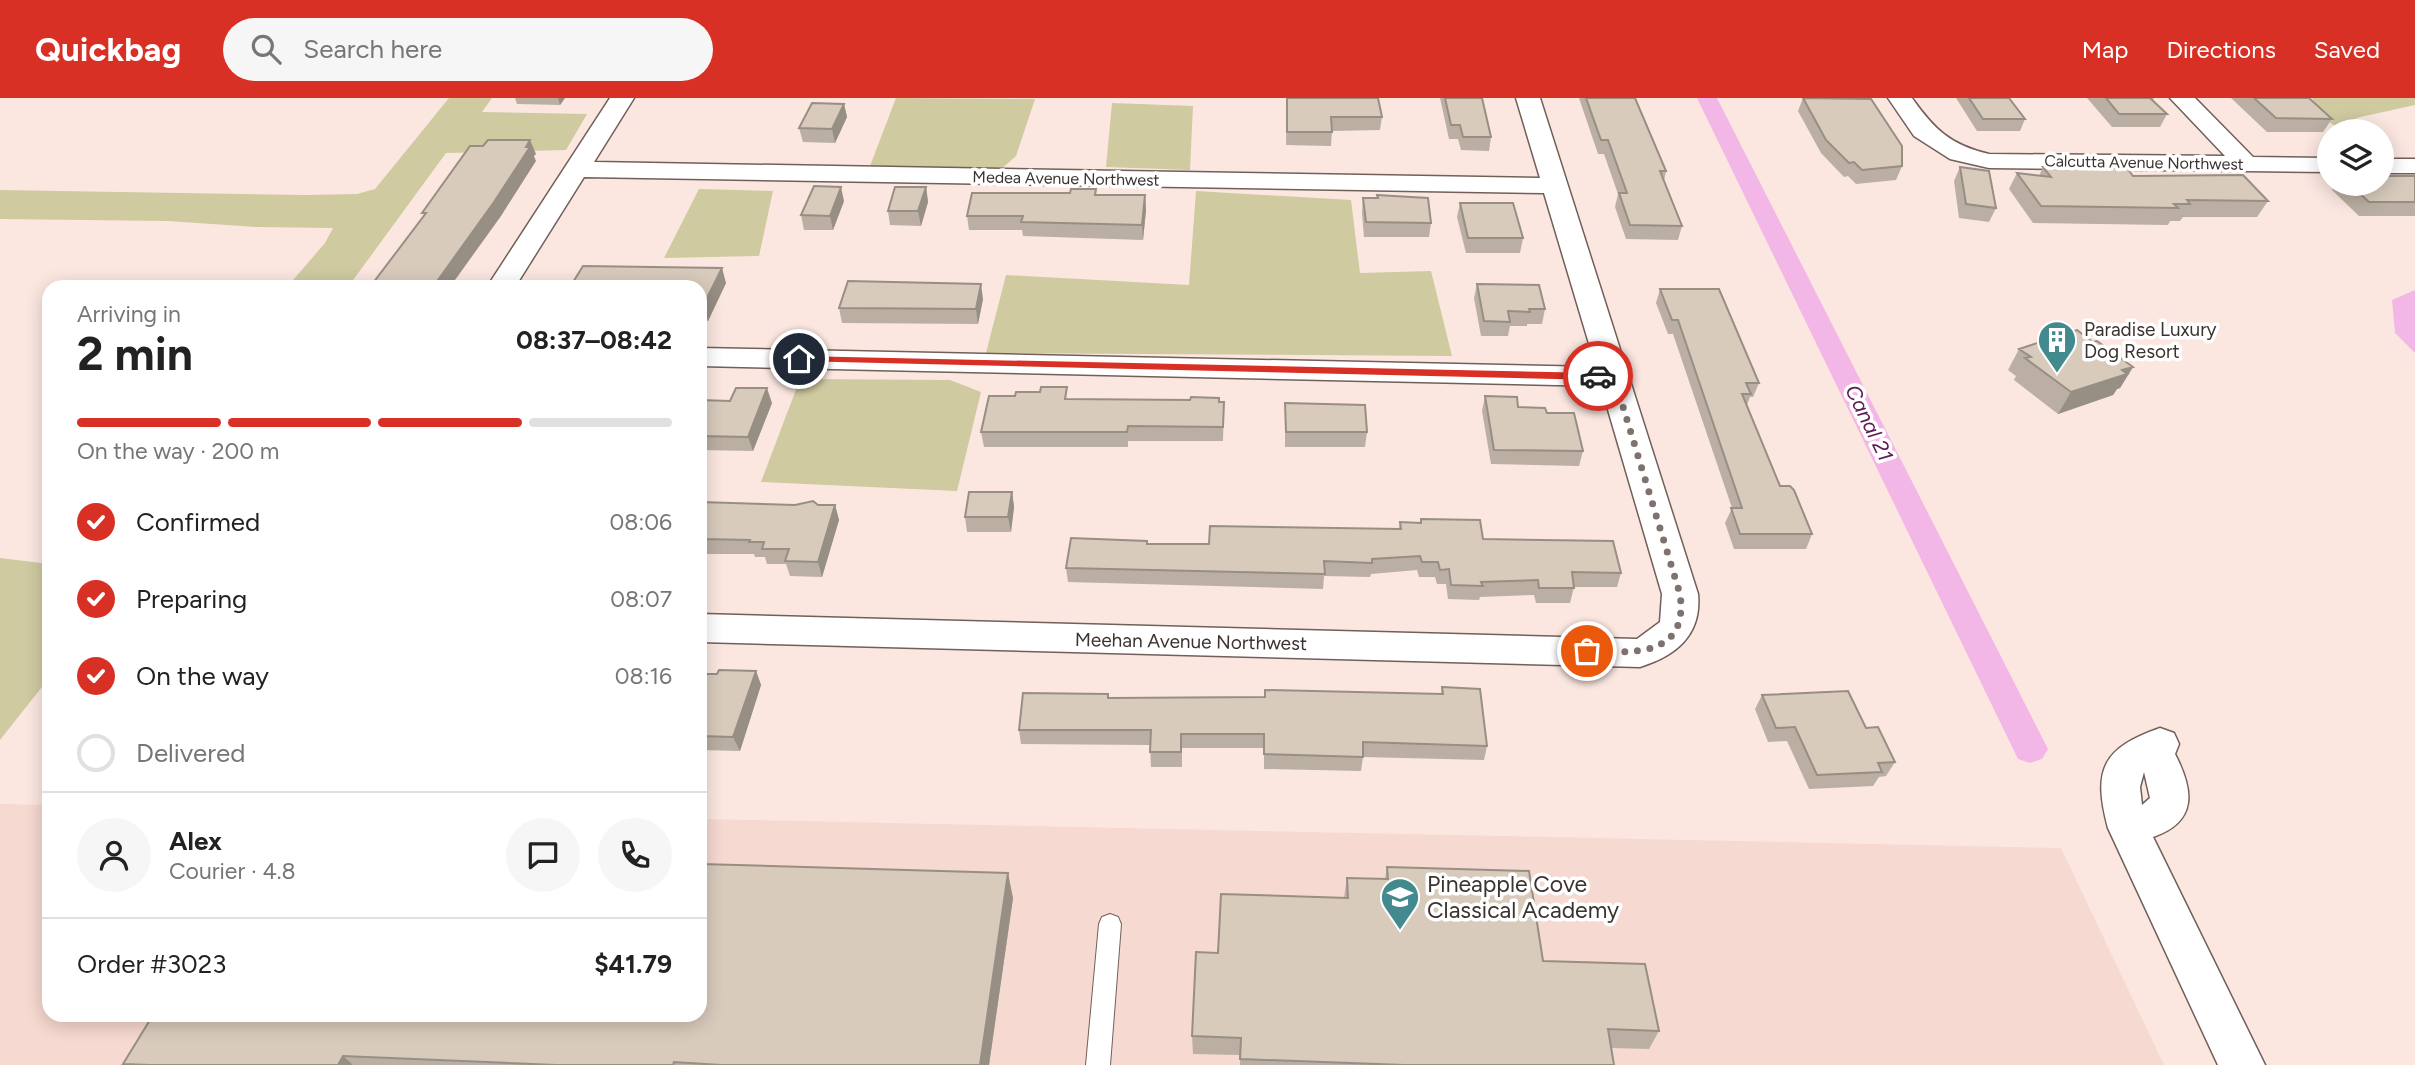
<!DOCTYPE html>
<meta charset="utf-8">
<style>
:root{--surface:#fff;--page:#f6f6f6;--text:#222;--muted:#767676;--line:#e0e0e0;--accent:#d93025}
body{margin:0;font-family:Figtree,sans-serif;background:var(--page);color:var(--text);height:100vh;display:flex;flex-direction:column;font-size:26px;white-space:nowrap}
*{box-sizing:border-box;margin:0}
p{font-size:23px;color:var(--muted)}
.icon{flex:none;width:38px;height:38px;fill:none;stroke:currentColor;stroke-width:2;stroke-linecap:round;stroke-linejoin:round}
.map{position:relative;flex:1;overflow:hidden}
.drawer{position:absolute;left:42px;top:182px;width:665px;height:742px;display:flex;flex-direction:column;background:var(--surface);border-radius:21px;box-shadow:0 4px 18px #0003}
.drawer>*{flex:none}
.controls{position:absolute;left:2317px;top:21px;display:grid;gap:14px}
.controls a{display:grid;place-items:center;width:77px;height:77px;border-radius:50%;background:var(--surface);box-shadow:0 4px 18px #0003;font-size:35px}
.pin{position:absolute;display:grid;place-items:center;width:60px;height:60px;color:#fff;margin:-30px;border:4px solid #fff;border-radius:50%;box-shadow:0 2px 7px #0007}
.courier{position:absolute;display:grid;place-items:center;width:70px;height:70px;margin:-35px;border:5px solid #d93025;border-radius:50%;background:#fff;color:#222;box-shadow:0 2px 9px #0007}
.headline em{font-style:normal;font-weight:700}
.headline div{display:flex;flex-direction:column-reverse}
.headline{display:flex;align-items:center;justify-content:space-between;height:119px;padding:0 35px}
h1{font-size:46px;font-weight:700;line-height:52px}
.bar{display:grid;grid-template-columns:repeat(4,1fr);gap:10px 7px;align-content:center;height:84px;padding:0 35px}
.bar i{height:9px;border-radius:5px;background:var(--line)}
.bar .on{background:var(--accent)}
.bar p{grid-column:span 4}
.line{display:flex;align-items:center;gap:18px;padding:0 35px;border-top:2px solid var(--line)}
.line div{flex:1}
.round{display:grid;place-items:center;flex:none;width:74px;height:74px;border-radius:37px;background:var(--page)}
ol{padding:0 35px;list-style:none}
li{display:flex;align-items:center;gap:21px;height:77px}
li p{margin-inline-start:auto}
li .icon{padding:7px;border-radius:50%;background:var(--accent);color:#fff;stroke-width:4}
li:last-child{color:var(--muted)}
li i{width:38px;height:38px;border:4px solid var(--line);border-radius:50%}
header{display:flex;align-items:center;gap:42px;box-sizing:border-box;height:98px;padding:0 35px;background:var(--accent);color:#fff}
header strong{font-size:33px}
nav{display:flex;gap:38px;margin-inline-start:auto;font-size:24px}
.search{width:490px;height:63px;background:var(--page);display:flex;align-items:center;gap:18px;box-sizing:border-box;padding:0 24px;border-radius:38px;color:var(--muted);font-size:26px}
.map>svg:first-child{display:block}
.built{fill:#f6d9d0}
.green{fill:#cfcaa0}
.water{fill:#f2b7e6}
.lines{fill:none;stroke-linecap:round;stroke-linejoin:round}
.canal{fill:#f2b7e6;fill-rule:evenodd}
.lane-casing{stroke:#715f5a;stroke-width:2}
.street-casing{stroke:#715f5a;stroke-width:3}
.lane{fill:#fff;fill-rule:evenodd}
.street{fill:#fff;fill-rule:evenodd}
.wall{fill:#baafa2}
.shaded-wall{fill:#978e84}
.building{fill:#d8cbbc;stroke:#978e84;stroke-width:2}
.route{fill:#d93025}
.done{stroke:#7e726e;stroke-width:7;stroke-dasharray:0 12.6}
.labels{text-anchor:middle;stroke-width:7;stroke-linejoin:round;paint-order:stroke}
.far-street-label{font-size:16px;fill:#3b3330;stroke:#fff}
.poi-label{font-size:19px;fill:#3b3330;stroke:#fff;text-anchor:start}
.street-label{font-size:19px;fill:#3b3330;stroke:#fff}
.water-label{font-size:21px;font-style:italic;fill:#5d1b55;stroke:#fff}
.near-poi-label{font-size:23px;fill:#3b3330;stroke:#fff;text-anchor:start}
</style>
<header>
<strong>Quickbag</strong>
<div class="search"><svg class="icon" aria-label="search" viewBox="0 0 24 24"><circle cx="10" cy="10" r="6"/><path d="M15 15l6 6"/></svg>Search here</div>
<nav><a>Map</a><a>Directions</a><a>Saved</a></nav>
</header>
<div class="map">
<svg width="2415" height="967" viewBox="0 0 2415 967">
<rect width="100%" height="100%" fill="#fbe7e0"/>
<path class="built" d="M0 706 49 707V917H700V721L2061 750 2164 967H0Z"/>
<path class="green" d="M449 0H492L482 14 587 16 566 52 446 55 348 189H287L325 145 333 130 256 129 168 123 0 121V92L306 97 357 96 375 91Z
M896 0 1035 1 1016 58 999 73 870 68Z
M2312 0H2415V7L2356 20 2368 33C2334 33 2330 29 2312 0Z
M1112 5 1193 8 1190 72 1106 69Z
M699 91 773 93 759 158 664 160Z
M1196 93 1351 102 1360 175 1431 173 1452 258 986 255 1006 177 1189 187Z
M800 281 950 282 981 294 957 393 761 384Z
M0 460 49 466V580L0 642Z"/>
<path class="water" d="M2415 192V255L2395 235 2392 202Z"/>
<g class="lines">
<path class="canal" d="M1697 0H1717L2048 651 2042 661 2030 665 2018 661Z"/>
<g class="lane-casing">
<path id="lane" d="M1110 816 1118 819 1121 826 1110 967H1086L1099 826 1102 819Z"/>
</g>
<g class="street-casing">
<path id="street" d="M610 0H634L594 64 1540 80 1516 0H1540L1698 496C1702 537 1676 558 1640 569L700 544V516L1637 541 1660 524 1662 496 1601 288 700 268V250L1596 269 1544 95 584 79 515 189H487Z
M1888 0H1912C1934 31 1950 47 1989 56L2225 58 2170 0H2195L2253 59 2329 60V74L1989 70 1950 61 1914 38Z
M2382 61H2415V75H2382Z
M2160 630 2174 635 2179 646 2175 656C2193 691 2199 723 2153 739L2265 967H2218L2108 730C2092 671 2103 650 2160 630ZM2144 674 2150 700 2142 707 2140 689Z"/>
</g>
<use href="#lane" class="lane"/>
<use href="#street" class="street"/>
</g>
<path class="wall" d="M515 0H565L560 7 517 6Z
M1287 0 1382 19 1380 32 1332 33 1331 48 1286 47Z
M1440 0H1482L1491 39 1489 53 1461 52 1458 41H1449Z
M1579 0H1635L1666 73 1664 83 1682 128 1678 142 1626 141 1615 109 1618 96 1604 56H1598Z
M1803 0 1902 68 1896 82 1856 86 1848 78 1844 79 1821 55 1798 13Z
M1956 0H2009L2025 21 2020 33H1977Z
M2087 0H2154L2153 2 2167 16 2160 29H2112Z
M2231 0H2309L2332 21 2323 34H2267Z
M844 6 847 19 835 45 803 44 799 30Z
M1960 69 1996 110 1989 124 1959 120 1954 83Z
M2043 69 2133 78 2268 103 2257 119H2183L2180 123H2170L2168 127 2033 125 2009 91 2017 75 2039 78Z
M2415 78V118H2359L2332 92 2336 86H2382Z
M926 89 928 104 921 128 890 127 888 113Z
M1096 91V97H1145L1146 112 1143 142 1023 138 1022 132H969L967 118 1070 95Z
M1377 97 1431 125 1429 139H1364L1362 115 1363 100H1377Z
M844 103 833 132H804L801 117Z
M1460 105 1523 140 1520 155H1466L1457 119Z
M726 185 708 223H700V189Z
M1477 186 1545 211 1542 226H1527V228H1510L1508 238H1481L1474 200Z
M1660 191 1759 285 1753 299H1750L1747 307 1780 388 1812 436 1806 451H1734L1725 425 1732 410 1673 236H1668L1656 205Z
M983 201 978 226 842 225 839 210Z
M2093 244 2133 269 2120 290 2117 291 2113 297 2058 316 2014 282 2016 278 2008 272 2019 251Z
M1485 298 1518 309 1547 315 1583 353 1579 368 1491 366 1482 313Z
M1068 301 1224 304 1223 343H1128V349H984L981 334Z
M700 302 772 305 753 353 700 352Z
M1285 305 1367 334 1365 349H1285Z
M1012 394 1014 409 1011 434H967L965 419Z
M700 404 795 407H835L839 422 822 479 790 478 786 466H767L765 459H755L754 456H700Z
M1421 421 1483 441 1621 475 1617 489H1574L1570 505H1536L1534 497 1480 499 1479 502 1448 501 1446 486H1437L1435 479H1419L1417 472 1371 476 1370 479 1324 478 1323 491 1068 484 1066 470 1147 446H1209L1399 431 1400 424 1420 425Z
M756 573 761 587 740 653 700 652V576H717Z
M1442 589 1487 648 1484 662 1363 659 1361 673 1264 671V650H1182V669H1151L1150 647 1021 646 1019 632 1108 596V600L1264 599 1441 596Z
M1762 597 1866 630 1895 664 1886 678 1879 679 1873 688 1809 691 1787 643 1768 644 1755 611Z
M1387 769 1659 933 1649 951 1611 950 1614 967H1240V957L1193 956 1192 938 1218 855 1344 800 1347 780 1385 781Z
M1013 800 989 967H125L123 966Z"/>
<path class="shaded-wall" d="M558 0H565L560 7Z
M844 6 847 19 835 45 832 31Z
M530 42 536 56 534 58 536 63 501 118 450 189H433Z
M841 89 844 103 833 132 830 118Z
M926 89 928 104 921 128 918 113Z
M1145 97 1146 112 1143 142 1142 127Z
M722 170 726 185 708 223 703 208Z
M981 186 983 201 978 226 976 211Z
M2133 269 2120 290 2117 291 2113 297 2058 316 2071 294 2122 272Z
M767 290 772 305 753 353 748 339Z
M1012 394 1014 409 1011 434 1008 419Z
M835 407 839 422 822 479 818 464Z
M756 573 761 587 740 653 733 639Z
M1008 775 1013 800 989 967H980Z
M343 958 353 967H338Z"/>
<path class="building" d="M1287 0H1378L1382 19H1331L1332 34H1287Z
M1445 0H1482L1491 39H1463L1460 27H1451Z
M1586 0H1635L1666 73H1660L1682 128 1630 127 1619 95H1627L1608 42H1601Z
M1803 0 1871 1 1902 48V68L1862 72 1854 64 1849 65 1826 42Z
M1969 0H2009L2025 21H1983Z
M2106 0H2150L2167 16H2119Z
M2254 0H2309L2332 21 2276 20Z
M812 5 844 6 832 31 799 30Z
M488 42H530L526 49H530L494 104 433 189H370L426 115H422L470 48H483Z
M1960 69 1989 73 1996 110 1966 106Z
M2043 69 2127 70 2133 78 2243 77 2268 103 2187 102 2190 106H2174L2178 110 2041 108 2017 75 2051 79Z
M2382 78H2415V104H2369L2349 86H2382Z
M814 88 841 89 830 118 801 117Z
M895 89H926L918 113H888Z
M1071 91H1096L1095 97H1145L1142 127 1021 124 1023 118H967L972 95H1070Z
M1377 97 1428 100 1431 125 1366 124 1363 100H1378Z
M1460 105H1513L1523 140H1468Z
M583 168 722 170 703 208H700V189H570Z
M848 183 981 186 976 211 839 210Z
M1477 186 1539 187 1545 211H1529L1530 214 1508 213 1510 224 1484 223Z
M1660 191H1719L1759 285H1746L1751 296H1742L1780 388H1790L1794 392 1812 436H1740L1731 410H1742L1678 222H1672Z
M2077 232 2093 244 2097 243 2133 269 2122 272 2127 276 2071 294 2025 260 2031 259 2019 251Z
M1041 289H1067L1065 301 1190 302 1191 299 1219 300V304H1224L1223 329 1128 328 1127 334H981L989 298H1015L1016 294H1040Z
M736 290H767L748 339 700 338V302L730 303Z
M1485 298 1517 299 1518 309 1545 310 1547 315H1574L1583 353 1494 352Z
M1285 305 1365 307 1367 334H1286Z
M969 394H1012L1008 419H965Z
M813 403 818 407H835L818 464 785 463 789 451H762L764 444H749L750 442 700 441V404L795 407Z
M1421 421 1480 422 1483 441 1613 443 1621 475 1572 474 1574 490H1539L1538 482 1481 484 1483 488 1451 487 1449 471 1440 472 1438 464H1422L1420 458 1372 461V465L1324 463 1325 476 1066 470 1071 440 1147 443V446H1209L1210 428 1401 431 1400 424 1421 425Z
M719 572 756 573 733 639 700 638V576H717Z
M1442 589 1480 591 1487 648 1363 644V659L1264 656V636H1181V654H1150L1151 632H1019L1023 595 1108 596V600L1265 599V592L1443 596Z
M1848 593 1866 630 1878 629 1895 664 1878 665 1882 674 1817 677 1795 629 1776 630 1762 597Z
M700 766 1008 775 980 967H721L674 964 673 967H556L343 958 338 967H150L123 966 153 917H700Z
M1387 769 1529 773 1543 863 1645 866 1659 933 1608 931 1614 967H1404L1240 961 1241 940 1192 938 1196 854 1218 855 1221 796 1348 800 1347 780 1388 781Z"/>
<path class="route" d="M799 258 1598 275 1603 278 1598 282 795 263 794 261Z"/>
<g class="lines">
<path class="done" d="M1587 553C1632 555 1689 560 1680 496L1614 279 1598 278"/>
</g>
<defs>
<g id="building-pin" transform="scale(2.0125)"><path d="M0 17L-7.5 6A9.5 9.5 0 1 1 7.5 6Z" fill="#428a8d" stroke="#fff"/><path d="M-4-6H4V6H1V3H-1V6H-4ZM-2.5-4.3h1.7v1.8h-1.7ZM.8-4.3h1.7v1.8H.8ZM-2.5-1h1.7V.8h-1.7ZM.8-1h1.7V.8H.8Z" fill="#fff"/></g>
<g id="school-pin" transform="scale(2.0125)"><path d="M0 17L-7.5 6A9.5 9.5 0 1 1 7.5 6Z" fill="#428a8d" stroke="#fff"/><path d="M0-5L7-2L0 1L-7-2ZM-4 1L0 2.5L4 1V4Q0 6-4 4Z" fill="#fff"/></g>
</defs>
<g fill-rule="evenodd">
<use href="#building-pin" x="2057" y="242"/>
<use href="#school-pin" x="1400" y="799"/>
</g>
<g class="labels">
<g class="far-street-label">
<text transform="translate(2144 64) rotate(1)" y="6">Calcutta Avenue Northwest</text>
<text transform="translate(1066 80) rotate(1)" y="6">Medea Avenue Northwest</text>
</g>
<g class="poi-label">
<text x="2084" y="238">Paradise Luxury<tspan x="2084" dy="22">Dog Resort</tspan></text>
</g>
<g class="street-label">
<text transform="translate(1191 543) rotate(1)" y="7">Meehan Avenue Northwest</text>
</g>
<g class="water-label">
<text transform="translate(1869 325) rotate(64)" y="7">Canal 21</text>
</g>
<g class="near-poi-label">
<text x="1427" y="794">Pineapple Cove<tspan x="1427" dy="26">Classical Academy</tspan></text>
</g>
</g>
</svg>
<div class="controls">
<a><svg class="icon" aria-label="layers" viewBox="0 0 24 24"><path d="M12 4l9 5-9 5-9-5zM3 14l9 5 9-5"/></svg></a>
</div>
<div class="pin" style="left:1587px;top:553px;background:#ea580c"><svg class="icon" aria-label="bag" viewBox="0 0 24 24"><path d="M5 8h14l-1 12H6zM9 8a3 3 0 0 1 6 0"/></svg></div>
<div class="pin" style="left:799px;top:261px;background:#1f2937"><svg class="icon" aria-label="home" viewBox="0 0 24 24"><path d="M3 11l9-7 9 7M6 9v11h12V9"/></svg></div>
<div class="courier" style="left:1598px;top:278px"><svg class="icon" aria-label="car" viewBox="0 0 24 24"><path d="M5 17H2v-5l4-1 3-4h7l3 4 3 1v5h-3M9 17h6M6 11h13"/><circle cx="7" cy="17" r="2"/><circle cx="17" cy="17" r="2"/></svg></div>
<section class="drawer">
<div class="headline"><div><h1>2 min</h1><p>Arriving in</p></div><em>08:37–08:42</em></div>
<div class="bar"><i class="on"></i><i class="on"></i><i class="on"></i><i></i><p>On the way · 200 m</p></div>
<ol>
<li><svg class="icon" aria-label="check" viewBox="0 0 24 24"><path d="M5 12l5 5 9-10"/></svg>Confirmed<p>08:06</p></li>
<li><svg class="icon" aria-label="check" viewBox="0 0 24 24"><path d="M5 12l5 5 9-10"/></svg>Preparing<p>08:07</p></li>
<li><svg class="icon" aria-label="check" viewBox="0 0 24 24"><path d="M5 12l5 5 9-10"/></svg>On the way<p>08:16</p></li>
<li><i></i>Delivered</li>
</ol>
<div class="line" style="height:126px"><a class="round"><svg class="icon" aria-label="person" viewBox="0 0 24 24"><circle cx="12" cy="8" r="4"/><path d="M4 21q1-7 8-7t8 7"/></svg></a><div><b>Alex</b><p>Courier · 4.8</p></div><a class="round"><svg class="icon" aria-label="chat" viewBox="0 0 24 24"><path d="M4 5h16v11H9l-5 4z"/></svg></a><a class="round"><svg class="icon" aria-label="phone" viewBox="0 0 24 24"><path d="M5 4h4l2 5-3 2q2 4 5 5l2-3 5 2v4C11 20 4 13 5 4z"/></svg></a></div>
<div class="line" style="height:91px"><div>Order #3023</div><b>$41.79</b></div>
</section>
</div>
